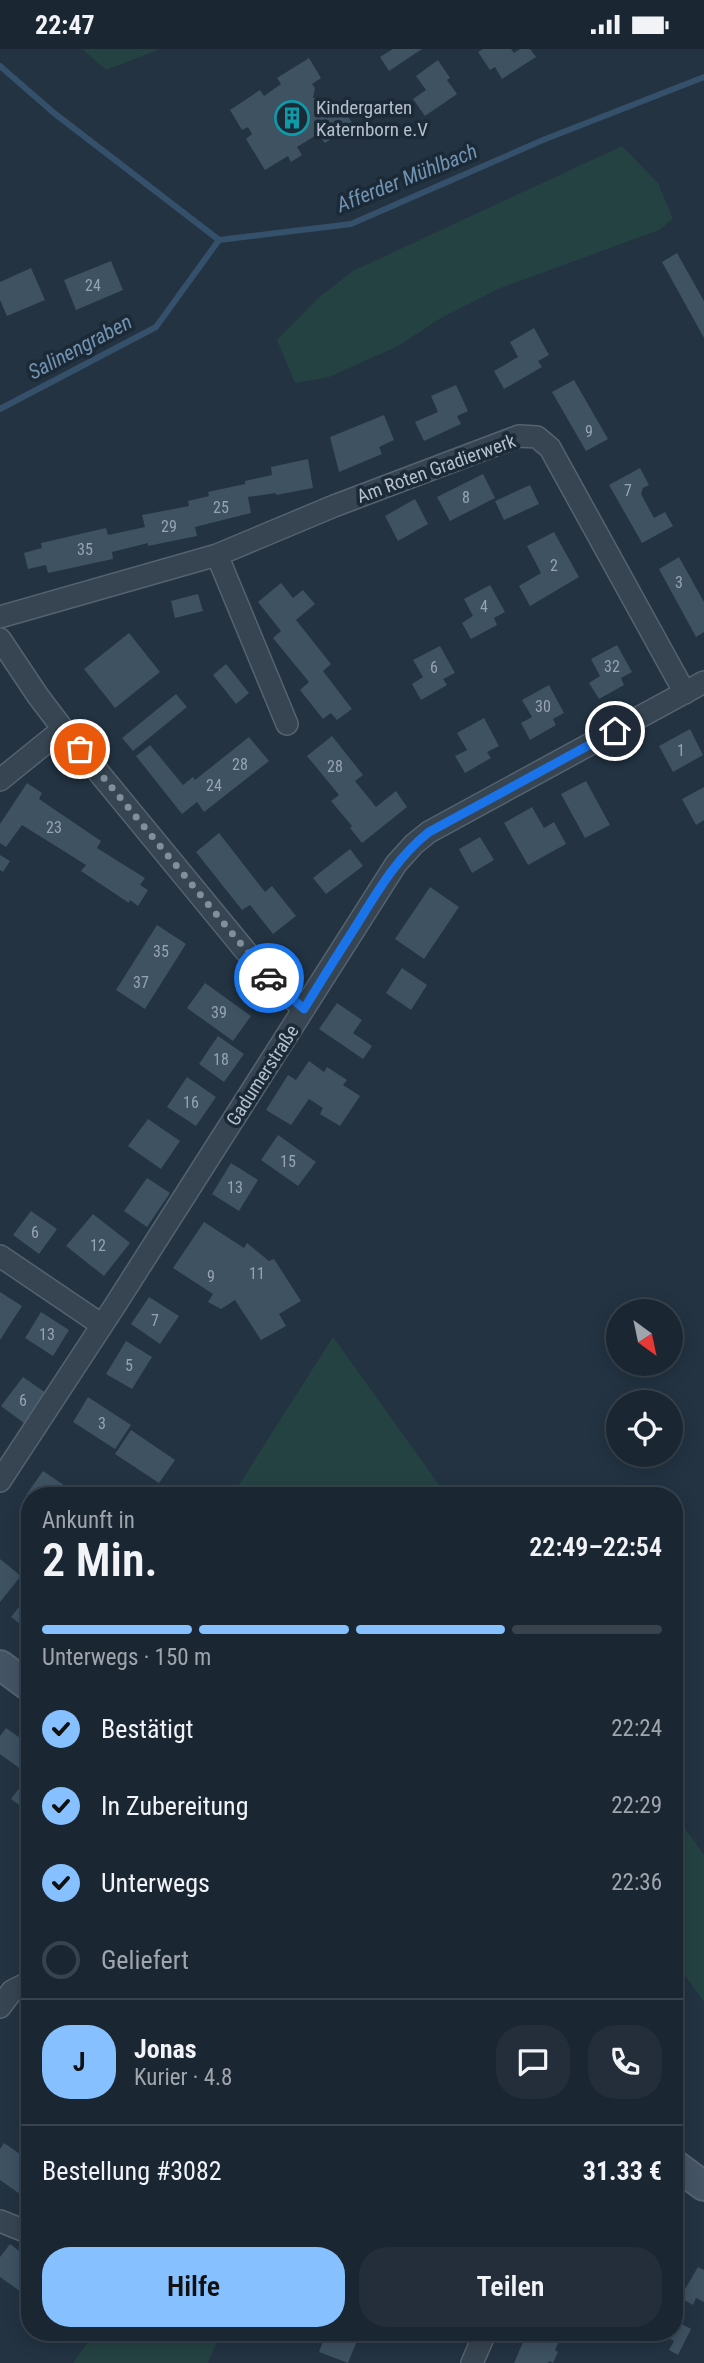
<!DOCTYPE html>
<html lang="de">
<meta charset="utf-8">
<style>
:root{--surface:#1a2632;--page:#232e3a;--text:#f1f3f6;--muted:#9fa5ac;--line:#38434d;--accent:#86c0ff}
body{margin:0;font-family:"Roboto Condensed",sans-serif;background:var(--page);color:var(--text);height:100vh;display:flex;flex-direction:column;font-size:26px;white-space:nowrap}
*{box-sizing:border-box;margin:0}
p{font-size:23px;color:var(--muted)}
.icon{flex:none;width:38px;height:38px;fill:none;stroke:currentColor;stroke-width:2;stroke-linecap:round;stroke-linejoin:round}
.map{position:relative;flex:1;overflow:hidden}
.side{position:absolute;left:21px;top:1438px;width:662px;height:854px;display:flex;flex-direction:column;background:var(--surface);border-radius:28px;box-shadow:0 4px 18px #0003,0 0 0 2px var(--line)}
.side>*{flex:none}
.needle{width:46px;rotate:147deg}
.buttons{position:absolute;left:606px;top:1250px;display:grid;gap:14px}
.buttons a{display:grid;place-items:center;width:77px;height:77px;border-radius:50%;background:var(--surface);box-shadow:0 4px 18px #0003,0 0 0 2px var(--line);font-size:35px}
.pin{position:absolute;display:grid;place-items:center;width:60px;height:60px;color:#fff;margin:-30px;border:4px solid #fff;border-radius:50%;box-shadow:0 2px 7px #0007}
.courier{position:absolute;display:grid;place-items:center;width:70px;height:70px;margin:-35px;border:5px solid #1a73e8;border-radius:50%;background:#fff;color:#222;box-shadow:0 2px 9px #0007}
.head em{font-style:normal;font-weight:600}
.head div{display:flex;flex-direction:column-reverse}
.head{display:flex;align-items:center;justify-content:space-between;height:119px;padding:0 21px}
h1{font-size:46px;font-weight:600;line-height:52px}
.bar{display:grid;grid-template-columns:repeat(4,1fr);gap:10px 7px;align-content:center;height:84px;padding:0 21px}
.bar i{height:9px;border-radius:5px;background:var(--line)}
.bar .on{background:var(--accent)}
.bar p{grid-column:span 4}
.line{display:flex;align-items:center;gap:18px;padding:0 21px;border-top:2px solid var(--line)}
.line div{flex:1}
.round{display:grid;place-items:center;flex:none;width:74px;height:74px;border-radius:28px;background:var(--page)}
ol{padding:0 21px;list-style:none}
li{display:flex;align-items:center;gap:21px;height:77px}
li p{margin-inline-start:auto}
li .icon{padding:7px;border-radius:50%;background:var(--accent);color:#111;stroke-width:4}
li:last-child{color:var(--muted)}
li i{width:38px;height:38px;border:4px solid var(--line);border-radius:50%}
.cta{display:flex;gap:14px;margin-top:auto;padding:14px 21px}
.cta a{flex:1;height:80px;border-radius:28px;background:var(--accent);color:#111;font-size:28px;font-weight:600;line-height:80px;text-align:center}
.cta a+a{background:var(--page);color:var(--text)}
.status{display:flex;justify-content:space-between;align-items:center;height:49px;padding:0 35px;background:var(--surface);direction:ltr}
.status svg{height:19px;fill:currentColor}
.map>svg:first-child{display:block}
.green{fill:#254243}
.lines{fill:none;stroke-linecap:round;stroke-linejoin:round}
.stream{stroke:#35506b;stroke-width:6}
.building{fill:#3e5262}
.street-casing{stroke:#55626f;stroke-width:24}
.secondary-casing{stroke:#55626f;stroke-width:32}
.street{stroke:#374552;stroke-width:21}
.secondary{stroke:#455465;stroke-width:28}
.done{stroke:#818e9c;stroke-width:7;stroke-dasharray:0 12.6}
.route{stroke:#1a73e8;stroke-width:9}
.labels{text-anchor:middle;stroke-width:7;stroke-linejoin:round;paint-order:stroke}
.number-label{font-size:16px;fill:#96a4b2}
.poi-label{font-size:19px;fill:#b4bfcc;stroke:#1c2a37;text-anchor:start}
.street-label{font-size:19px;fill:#b4bfcc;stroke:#1c2a37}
.water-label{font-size:21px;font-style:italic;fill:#7193b2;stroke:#1c2a37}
</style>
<div class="status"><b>22:47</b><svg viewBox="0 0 49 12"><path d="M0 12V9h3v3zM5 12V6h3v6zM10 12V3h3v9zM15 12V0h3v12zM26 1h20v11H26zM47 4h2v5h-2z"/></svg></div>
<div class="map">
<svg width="704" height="2314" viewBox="0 0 704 2314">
<rect width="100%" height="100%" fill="#233342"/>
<path class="green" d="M82 0H160L106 21Z
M622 97 658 134 673 170 659 181 498 240 441 269 398 297 329 328 295 334 277 291 318 249 353 222Z
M333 1288 447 1447H232Z
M674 1764 704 1806V1953L674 1911Z
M94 2284H221L208 2314H73Z"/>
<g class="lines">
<path class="stream" d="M0 17 54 64 219 191 351 175 543 91 704 28
M0 360 156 278 219 191"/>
</g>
<path class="building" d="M393 0H422L389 22 380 8Z
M483 0H511L514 4 520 0H530L536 8 502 30 495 18 490 21 478 3Z
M309 9 321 29 312 35 315 39 313 49H320L318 57 345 63 353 75 325 94 318 85 297 98 302 106 291 113 288 107 265 121 246 90 252 85 248 78 242 81 230 61 260 41 264 47 281 35 277 29Z
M438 11 450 29 447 31 457 45 425 67 413 50 426 41 416 27Z
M677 204 704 252V289L662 213Z
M111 212 123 241 76 261 64 231Z
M31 219 45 251 7 267 0 251V233Z
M534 279 549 306 538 312 542 318 504 340 494 322 518 308 510 293Z
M574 331 608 390 586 402 552 343Z
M456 336 468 362 457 367 461 375 424 392 415 373 438 363 431 347Z
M384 366 394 391 379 398 382 405 339 423 330 388Z
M308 410 313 439 276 446V444L248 448 251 464 195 478 197 487 148 497V494L112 503 113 510 48 524 46 516 28 520 24 504 42 499 41 494 106 479 108 486 145 478 142 466 189 457 188 452 209 447 208 443 245 435V432L272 426 271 418Z
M640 419 649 436 643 439 641 445 654 469 665 463 673 477 642 494 609 436Z
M483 425 495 449 450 472 437 448Z
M530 436 539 455 504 471 495 452Z
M415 450 428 475 398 492 385 467Z
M554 483 579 528 530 557 519 537 541 524 527 497Z
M679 508 704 553V583L696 588 659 520Z
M281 534 293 549 303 541 315 555 296 571 331 615 323 622 352 660 337 671 331 664 323 670 300 641 309 633 273 589 281 582 258 553Z
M490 536 505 563 494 569 497 576 471 590 462 574 473 567 464 550Z
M198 545 203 562 175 569 171 552Z
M129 584 160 623 115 659 84 620Z
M617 596 632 623 621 629 624 636 599 650 589 634 600 627 591 610Z
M440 597 455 624 443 630 447 636 421 651 412 635 423 628 413 611Z
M226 615 249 644 236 655 213 626Z
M549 636 564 664 553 670 556 676 530 691 521 674 532 668 522 651Z
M176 645 187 658 133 702 122 689Z
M484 669 499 697 487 703 491 709 465 724 455 707 467 701 457 684Z
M690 680 703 706 673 723 659 697Z
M332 687 363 726 355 732 376 758 396 742 407 758 362 794 350 779 352 777 331 752 339 746 307 707Z
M249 688 269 712 204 763 197 753 182 765 136 707 150 696 183 736 193 728 195 731Z
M586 732 610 776 585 789 561 745Z
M27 734 42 744 39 750 101 792 97 799 145 829 140 836 148 841 138 857 130 851 129 854 81 822 86 816 22 776 6 798 0 794V775Z
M704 738V771L696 776 682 750Z
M532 758 544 779 554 773 566 795 528 816 504 774Z
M219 784 265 843 272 837 296 867 273 885 250 856 242 861 196 803Z
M480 788 494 811 472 824 459 800Z
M350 800 363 817 326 845 313 829Z
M0 806 10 812 3 823 0 821Z
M430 838 459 858 424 910 395 890Z
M157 876 186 895 145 960 116 941Z
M402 919 427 936 411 961 386 944Z
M205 934 251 967 233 992 187 959Z
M337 954 362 971 353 984 372 997 363 1010 319 980Z
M218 987 244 1005 224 1033 199 1015Z
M309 1012 324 1023 327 1018 347 1031 343 1036 360 1047 340 1077 320 1065 323 1059 309 1050 291 1076 266 1061 288 1026 296 1031Z
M187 1028 216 1048 196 1077 167 1058Z
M148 1070 180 1092 161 1120 128 1097Z
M278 1086 316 1113 298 1137 261 1111Z
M231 1114 258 1131 239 1162 212 1145Z
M147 1129 170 1144 147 1178 124 1162Z
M31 1162 57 1180 39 1205 13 1186Z
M93 1165 130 1194 104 1227 66 1197Z
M204 1173 244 1199 247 1194 269 1212 274 1210 301 1252 279 1265 286 1277 261 1291 235 1251 221 1260 208 1253 213 1245 173 1219Z
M0 1243 22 1257 0 1291Z
M149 1248 179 1267 160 1295 131 1275Z
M41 1263 69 1281 53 1307 25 1289Z
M126 1292 152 1308 132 1340 106 1325Z
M23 1328 46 1344 24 1374 1 1357Z
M88 1348 131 1376 115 1400 73 1373Z
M131 1381 175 1411 159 1434 115 1405Z
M43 1422 80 1447 26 1446Z
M0 1510 21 1527 0 1553Z
M30 1544V1583L11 1568Z
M6 1679 30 1696V1727L0 1705V1687Z
M28 1728 30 1729V1764L11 1750Z
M4 2094 30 2112V2152L0 2131V2100Z
M10 2195 30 2210V2255L21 2249 24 2245 0 2228V2208Z
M698 2218 704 2221V2253L696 2249 693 2256 680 2249Z
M674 2271 691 2280 678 2306 669 2301 674 2292 659 2284H674Z
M326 2284H360L348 2314 319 2303Z
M527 2284H568L564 2294 559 2292 555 2301 558 2303 553 2314 549 2312 548 2314H514Z"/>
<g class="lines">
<g class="street-casing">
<path id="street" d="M217 506 287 675
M0 568 217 506 334 457 519 387 537 388 550 399 685 644
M0 590 38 647 63 680 262 922 304 960
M0 731 63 680
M0 1207 102 1276
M0 1432 114 1258 396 815 414 795 429 783 704 633
M0 1958 12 1942 30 1933
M0 2172 30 2184
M472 2314 485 2284"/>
</g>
<g class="secondary-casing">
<path id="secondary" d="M0 1616 30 1638
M674 2115 704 2137"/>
</g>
<use href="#street" class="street"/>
<use href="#secondary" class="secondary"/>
</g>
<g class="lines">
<path class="done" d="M80 700 269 929"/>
<path class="route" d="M269 929 304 960C321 932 338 905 356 877 377 843 397 808 429 783L615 682"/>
</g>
<defs>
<g id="building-ring" transform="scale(1.75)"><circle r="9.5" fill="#1c2a37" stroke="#0f9aa8" stroke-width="1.5"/><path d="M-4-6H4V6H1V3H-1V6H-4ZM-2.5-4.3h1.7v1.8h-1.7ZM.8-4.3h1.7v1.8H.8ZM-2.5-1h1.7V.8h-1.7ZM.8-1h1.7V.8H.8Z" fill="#0f9aa8"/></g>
</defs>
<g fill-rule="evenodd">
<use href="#building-ring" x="292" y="69"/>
</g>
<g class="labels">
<g class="number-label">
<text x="93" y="242">24</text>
<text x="589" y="388">9</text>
<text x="628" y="447">7</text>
<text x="466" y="454">8</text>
<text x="221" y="464">25</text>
<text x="169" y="483">29</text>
<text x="85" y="506">35</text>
<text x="554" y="522">2</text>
<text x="679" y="539">3</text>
<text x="484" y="563">4</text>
<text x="612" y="623">32</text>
<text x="434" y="624">6</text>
<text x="543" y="663">30</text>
<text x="681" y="707">1</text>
<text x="240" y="721">28</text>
<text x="335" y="723">28</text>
<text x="214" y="742">24</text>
<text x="54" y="784">23</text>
<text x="161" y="908">35</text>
<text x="141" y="939">37</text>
<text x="219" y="969">39</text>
<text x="221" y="1016">18</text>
<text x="191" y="1059">16</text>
<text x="288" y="1118">15</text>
<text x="235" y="1144">13</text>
<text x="35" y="1189">6</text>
<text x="98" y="1202">12</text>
<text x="257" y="1230">11</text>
<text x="211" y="1233">9</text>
<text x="155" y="1277">7</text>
<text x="47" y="1291">13</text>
<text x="129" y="1322">5</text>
<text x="23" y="1357">6</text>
<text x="102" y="1380">3</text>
</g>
<g class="poi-label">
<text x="316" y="65">Kindergarten<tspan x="316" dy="22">Katernborn e.V</tspan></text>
</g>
<g class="street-label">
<text transform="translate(436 419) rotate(-20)" y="7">Am Roten Gradierwerk</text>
<text transform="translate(262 1026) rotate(-57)" y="7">Gadumerstraße</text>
</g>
<g class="water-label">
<text transform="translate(407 129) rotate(-22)" y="7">Afferder Mühlbach</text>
<text transform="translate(80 298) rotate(-28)" y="7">Salinengraben</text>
</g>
</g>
</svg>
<div class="buttons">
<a><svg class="needle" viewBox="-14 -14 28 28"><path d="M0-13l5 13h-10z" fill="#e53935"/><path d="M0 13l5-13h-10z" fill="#9fa5ac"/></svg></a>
<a><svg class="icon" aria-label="locate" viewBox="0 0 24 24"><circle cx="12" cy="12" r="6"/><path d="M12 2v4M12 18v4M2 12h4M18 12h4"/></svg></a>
</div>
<div class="pin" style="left:80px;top:700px;background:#ea580c"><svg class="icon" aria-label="bag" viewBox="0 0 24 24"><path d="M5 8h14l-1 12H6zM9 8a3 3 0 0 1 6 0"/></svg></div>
<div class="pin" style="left:615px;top:682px;background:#1f2937"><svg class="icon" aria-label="home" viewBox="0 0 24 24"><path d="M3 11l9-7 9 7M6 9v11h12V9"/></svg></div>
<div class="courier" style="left:269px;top:929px"><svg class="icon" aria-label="car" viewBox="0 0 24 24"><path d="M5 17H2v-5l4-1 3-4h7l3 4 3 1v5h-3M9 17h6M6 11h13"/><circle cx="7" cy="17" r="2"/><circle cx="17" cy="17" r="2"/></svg></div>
<section class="side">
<div class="head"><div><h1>2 Min.</h1><p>Ankunft in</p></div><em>22:49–22:54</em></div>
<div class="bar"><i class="on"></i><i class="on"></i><i class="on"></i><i></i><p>Unterwegs · 150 m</p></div>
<ol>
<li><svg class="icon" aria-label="check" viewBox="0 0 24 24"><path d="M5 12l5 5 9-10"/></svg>Bestätigt<p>22:24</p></li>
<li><svg class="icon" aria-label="check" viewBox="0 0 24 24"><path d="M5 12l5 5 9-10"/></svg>In Zubereitung<p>22:29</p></li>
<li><svg class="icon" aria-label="check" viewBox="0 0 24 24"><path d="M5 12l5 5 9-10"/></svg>Unterwegs<p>22:36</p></li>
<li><i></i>Geliefert</li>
</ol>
<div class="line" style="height:126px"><b class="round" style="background:var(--accent);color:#111">J</b><div><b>Jonas</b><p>Kurier · 4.8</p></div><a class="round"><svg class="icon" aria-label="chat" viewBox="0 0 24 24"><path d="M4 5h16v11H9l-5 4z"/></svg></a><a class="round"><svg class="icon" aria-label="phone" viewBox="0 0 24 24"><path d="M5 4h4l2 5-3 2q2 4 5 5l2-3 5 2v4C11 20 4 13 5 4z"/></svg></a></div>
<div class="line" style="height:91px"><div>Bestellung #3082</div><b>31.33 €</b></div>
<div class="cta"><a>Hilfe</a><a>Teilen</a></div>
</section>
</div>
